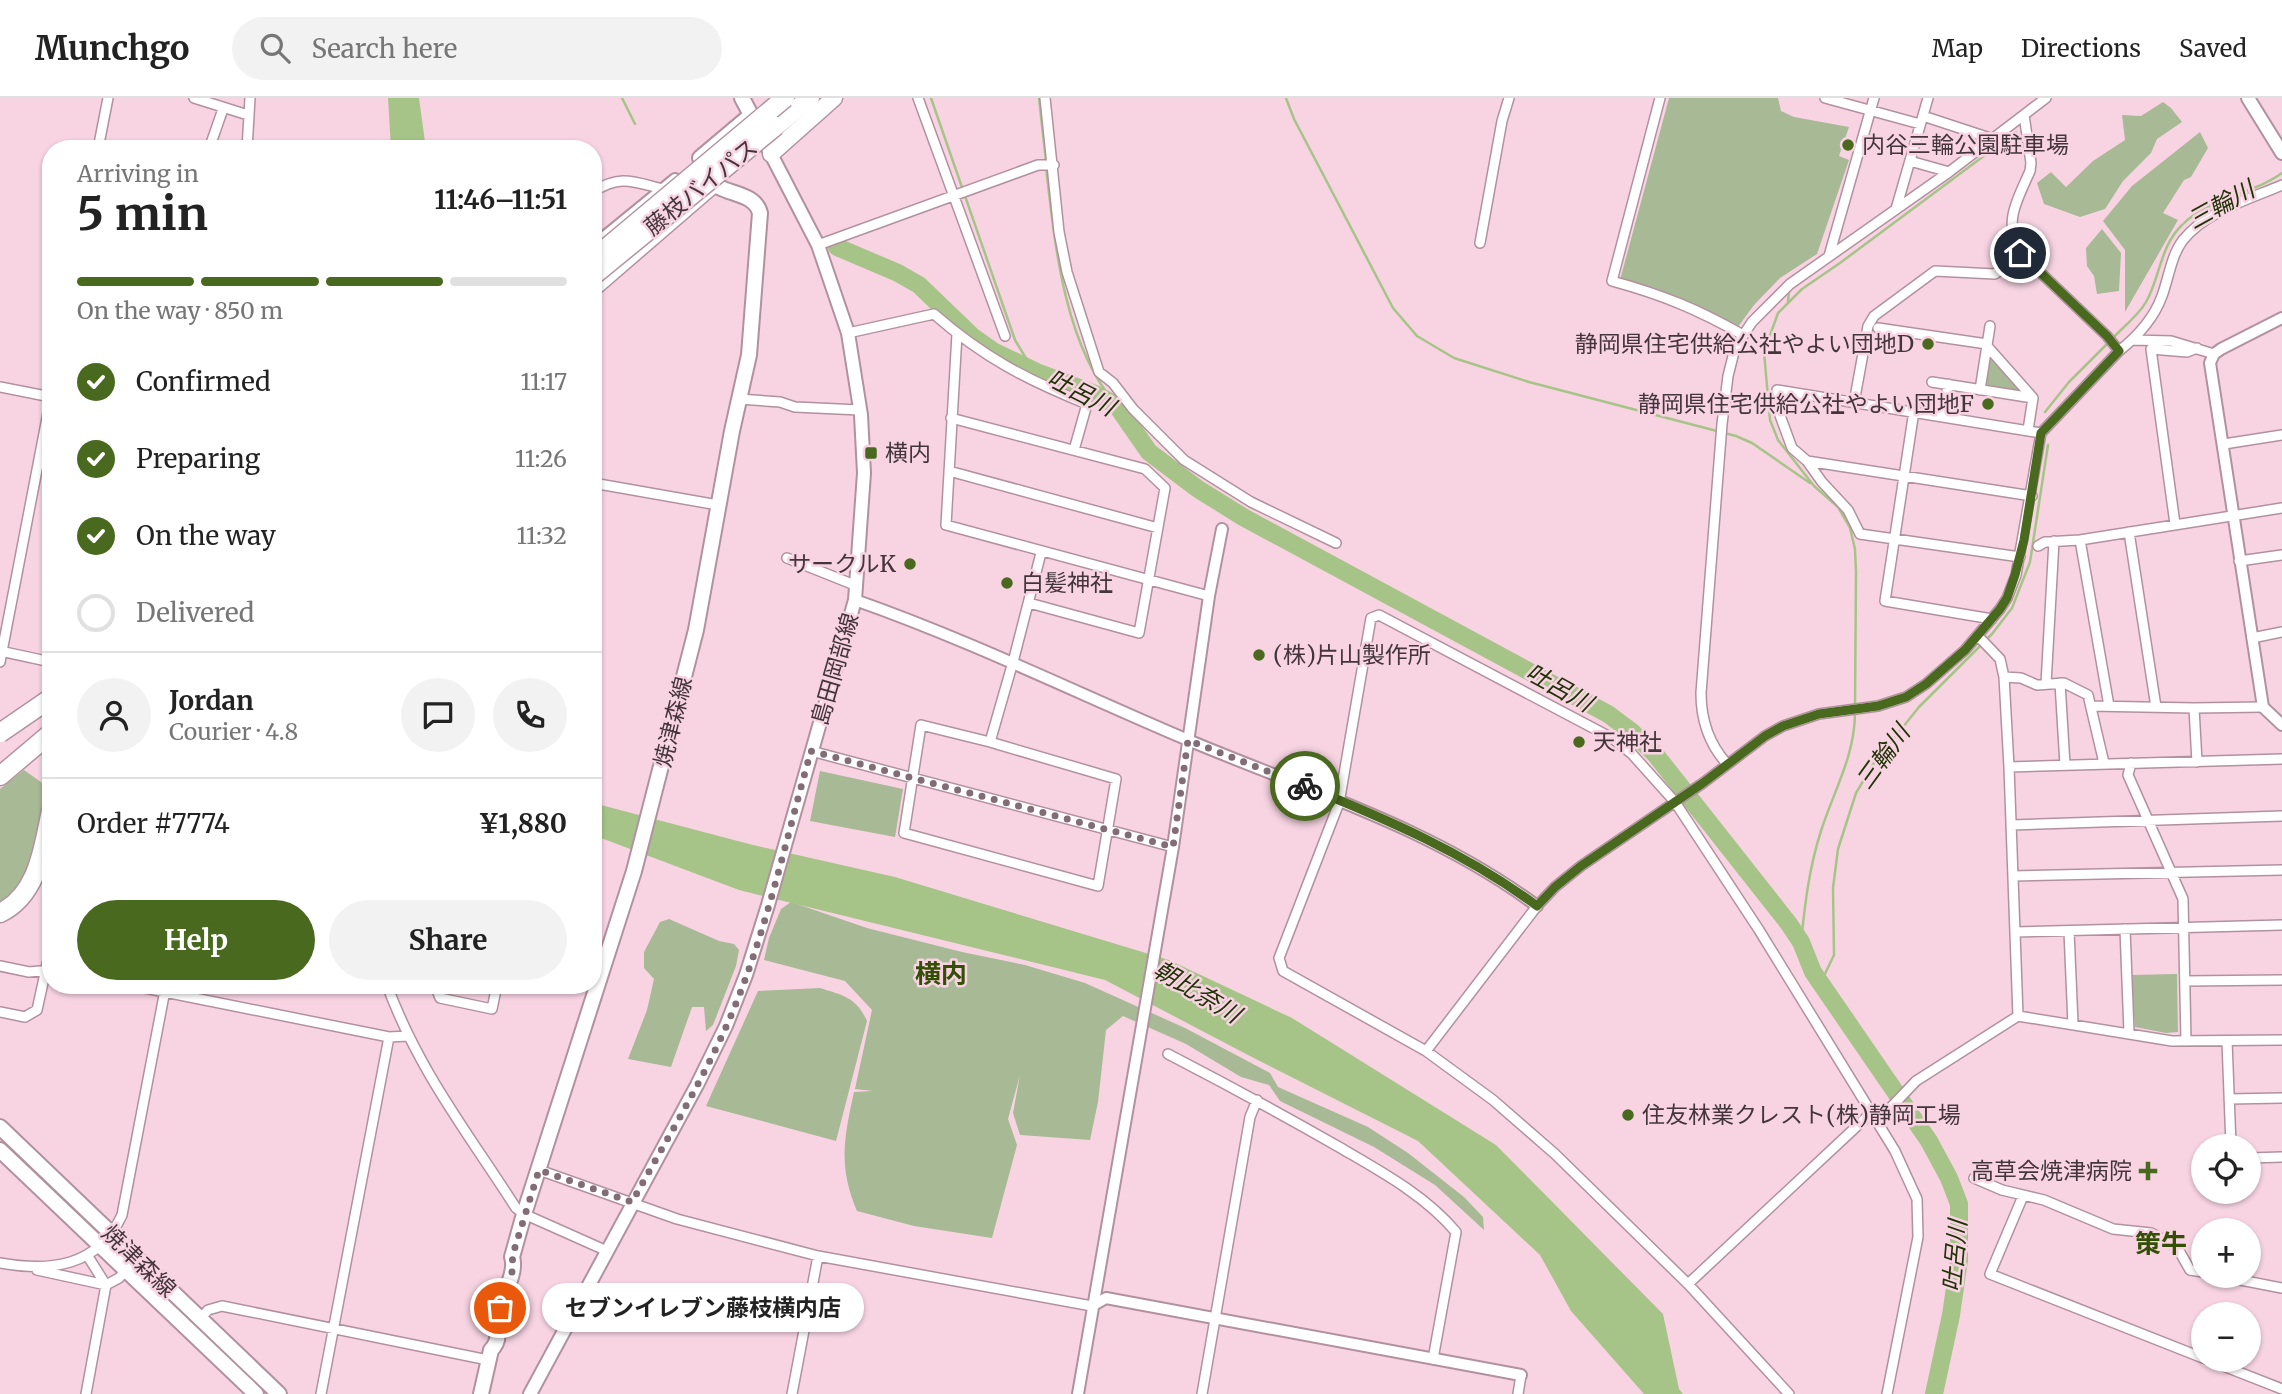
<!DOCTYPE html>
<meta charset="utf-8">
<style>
:root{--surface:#fff;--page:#f2f2f2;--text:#222;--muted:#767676;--line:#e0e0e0;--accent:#49691e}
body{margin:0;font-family:Merriweather,"Noto Sans JP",serif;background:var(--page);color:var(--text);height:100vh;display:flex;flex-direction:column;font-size:26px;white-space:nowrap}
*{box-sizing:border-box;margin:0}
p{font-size:23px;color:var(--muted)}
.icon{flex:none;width:38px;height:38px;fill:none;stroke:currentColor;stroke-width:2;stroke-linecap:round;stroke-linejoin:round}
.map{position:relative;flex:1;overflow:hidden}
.drawer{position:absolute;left:42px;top:42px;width:560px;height:854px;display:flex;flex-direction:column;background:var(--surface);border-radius:28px;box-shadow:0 2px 5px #0004}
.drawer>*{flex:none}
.tools{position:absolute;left:2191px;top:1036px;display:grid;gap:14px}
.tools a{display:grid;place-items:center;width:70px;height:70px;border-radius:50%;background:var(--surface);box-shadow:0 2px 5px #0004;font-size:35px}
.pin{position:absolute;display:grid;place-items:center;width:60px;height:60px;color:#fff;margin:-30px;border:4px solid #fff;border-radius:50%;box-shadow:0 2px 7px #0007}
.courier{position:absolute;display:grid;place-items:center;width:70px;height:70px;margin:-35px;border:5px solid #49691e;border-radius:50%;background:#fff;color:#222;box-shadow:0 2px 9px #0007}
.bubble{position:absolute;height:49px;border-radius:24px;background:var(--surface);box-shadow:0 2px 5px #0004;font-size:23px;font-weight:700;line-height:49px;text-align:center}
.overview em{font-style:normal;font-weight:700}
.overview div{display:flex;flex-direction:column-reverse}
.overview{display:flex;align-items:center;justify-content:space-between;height:119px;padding:0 35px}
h1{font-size:46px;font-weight:700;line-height:52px}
.bar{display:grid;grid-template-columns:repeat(4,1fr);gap:10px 7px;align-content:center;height:84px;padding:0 35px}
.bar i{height:9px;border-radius:5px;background:var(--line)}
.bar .selected{background:var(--accent)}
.bar p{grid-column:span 4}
.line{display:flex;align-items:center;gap:18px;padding:0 35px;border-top:2px solid var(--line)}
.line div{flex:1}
.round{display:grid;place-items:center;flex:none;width:74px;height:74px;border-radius:37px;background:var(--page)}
ol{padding:0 35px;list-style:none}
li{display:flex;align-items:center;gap:21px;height:77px}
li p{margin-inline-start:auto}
li .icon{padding:7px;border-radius:50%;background:var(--accent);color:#fff;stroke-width:4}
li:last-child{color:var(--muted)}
li i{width:38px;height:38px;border:4px solid var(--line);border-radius:50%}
.button{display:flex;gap:14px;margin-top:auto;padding:14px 35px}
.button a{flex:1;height:80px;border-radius:42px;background:var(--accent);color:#fff;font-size:28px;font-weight:700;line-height:80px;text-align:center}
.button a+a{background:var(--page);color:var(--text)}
header{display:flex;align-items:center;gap:42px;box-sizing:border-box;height:98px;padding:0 35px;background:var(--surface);border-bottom:2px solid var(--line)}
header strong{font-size:33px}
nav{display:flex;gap:38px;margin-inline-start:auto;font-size:24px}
.search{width:490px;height:63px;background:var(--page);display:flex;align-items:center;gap:18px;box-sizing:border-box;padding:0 24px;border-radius:38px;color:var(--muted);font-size:26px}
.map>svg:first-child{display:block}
.green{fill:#a7b995}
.water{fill:#a7c488}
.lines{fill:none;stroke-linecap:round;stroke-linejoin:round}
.stream{stroke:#a7c488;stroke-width:2.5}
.river{stroke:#a7c488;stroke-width:18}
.minor-casing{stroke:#b2919f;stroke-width:12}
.tertiary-casing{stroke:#b2919f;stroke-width:14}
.secondary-casing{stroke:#b2919f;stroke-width:16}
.primary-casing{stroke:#b2919f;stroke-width:18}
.trunk-casing{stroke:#b2919f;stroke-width:19}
.motorway-casing{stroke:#b2919f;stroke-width:21}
.minor{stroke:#fff;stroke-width:9}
.tertiary{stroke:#fff;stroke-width:10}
.secondary{stroke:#fff;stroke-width:12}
.primary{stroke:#fff;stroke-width:14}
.trunk{stroke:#fff;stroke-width:16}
.motorway{stroke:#fff;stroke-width:18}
.motorway-bridge-casing{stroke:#b2919f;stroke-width:21;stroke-linecap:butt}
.motorway-bridge{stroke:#fff;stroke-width:18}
.done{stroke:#826d76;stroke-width:7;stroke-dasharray:0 12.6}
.route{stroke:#49691e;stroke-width:9}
.poi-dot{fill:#49691e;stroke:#f8d4e3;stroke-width:2.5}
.labels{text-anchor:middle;stroke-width:5;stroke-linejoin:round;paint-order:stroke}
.poi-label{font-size:23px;fill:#43353b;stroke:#f8d4e3;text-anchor:start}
.street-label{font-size:23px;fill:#43353b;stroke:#f8d4e3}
.water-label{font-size:24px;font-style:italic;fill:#203306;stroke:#f8d4e3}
.quarter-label{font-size:26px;font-weight:bold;fill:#334f06;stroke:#f8d4e3}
</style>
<header>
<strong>Munchgo</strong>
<div class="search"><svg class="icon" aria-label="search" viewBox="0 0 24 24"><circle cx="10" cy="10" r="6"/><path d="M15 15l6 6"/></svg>Search here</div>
<nav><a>Map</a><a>Directions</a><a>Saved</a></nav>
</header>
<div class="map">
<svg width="2282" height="1296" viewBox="0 0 2282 1296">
<rect width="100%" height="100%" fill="#f8d4e3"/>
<path class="green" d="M1669 0H1778L1781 13 1794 19 1849 29 1839 58 1849 62 1817 156 1780 180 1754 207 1735 233 1620 182Z
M2163 4 2171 10 2182 24 2157 41 2151 55 2123 83 2105 111 2080 119 2044 106 2037 85 2051 74 2066 89 2093 63 2125 42 2122 17 2141 18Z
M2200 34 2208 50 2191 79 2184 82 2163 115 2178 122 2125 214V152L2103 123 2132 88Z
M2102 131 2121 155 2119 193 2097 196 2094 178 2087 168 2086 150Z
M1991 257 2024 294 1985 288Z
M24 672 48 689 34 755 22 788 0 804V691Z
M820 673 903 691 895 739 810 723Z
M791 804 867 830 962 854 1025 867 1085 885 1185 930 1270 975 1278 989 1368 1029 1408 1055 1464 1099 1483 1119 1484 1132 1435 1087 1374 1049 1280 1003 1269 987 1241 979 1186 946 1123 918 1106 932 1098 1004 1090 1042 1020 1037 1013 1015 1020 977 1008 1021 1017 1047 992 1140 914 1128 857 1113C838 1068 844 1040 854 994L873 993 855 991 872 912 845 883 764 862 769 840 781 811Z
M669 821 719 843 734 846 739 852 736 868 713 927 706 933 704 909H692L671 969 628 961 647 912 654 881 644 870V854L660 824Z
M2177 876 2178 934 2166 935 2135 929 2131 877Z
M820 890C843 897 857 900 867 923L836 1043 706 1008 758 893Z"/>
<path class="water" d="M388 0H419L426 51H391Z
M593 701 601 707 753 747 895 779 1169 862 1292 920 1496 1047 1663 1216 1679 1291 1683 1296H1644L1571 1213 1540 1157 1418 1043 1248 957 1105 882 739 792 593 737Z"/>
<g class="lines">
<path class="stream" d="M622 0 635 26
M931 0 1015 242 1027 262 1039 275
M1039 0 1046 63
M1286 0 1294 21 1393 210 1417 238 1454 260 1529 284 1736 338 1752 345 1810 385
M1046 69C1055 147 1064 247 1117 308
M1788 204 1789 192
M2113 240C2123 229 2138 218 2146 204 2160 180 2160 148 2182 127 2209 99 2252 97 2282 75
M2045 314 2069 284 2108 245
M1855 608 1856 474 1855 451 1850 430 1838 409 1814 388 1778 342 1770 322 1764 254 1778 215 1802 191 1840 165 2016 34
M1801 844C1805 806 1809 770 1821 733 1834 692 1855 658 1855 614
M1821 884 1834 857 1833 790 1838 751 1856 695 1874 665 1919 609 1992 536 2012 510 2030 464 2048 347"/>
<path class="river" d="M837 149 898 175 919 187 972 238 993 253 1039 275 1095 296 1117 308 1149 354 1198 391 1243 419 1608 616 1632 634 1655 656 1789 826 1801 844 1813 874 1929 1043 1949 1080 1959 1106V1162L1951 1217 1934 1296"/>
<g class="minor-casing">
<path id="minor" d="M194 0 248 17
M918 0 1005 238
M1045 0 1059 134 1067 174 1099 274 1113 285 1133 311 1184 362 1251 404 1336 445
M1660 0 1612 183C1663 197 1697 211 1743 237
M1825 0 1920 26
M2024 17 2031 65 2030 73C2017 103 2003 123 2020 155L2107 238 2119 253
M1923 18 1993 41
M98 51 108 0
M209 51 223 11
M247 51 250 0
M1910 63 1949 74
M593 94C620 76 634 84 663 91
M1896 111 1928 0
M1480 145 1502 23 1509 0
M818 147 1038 67H1054
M1829 158 1874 0
M593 195 717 88
M1878 230 1987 246
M848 235 934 216C983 259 1027 282 1087 306L1074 352
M957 236 946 427 1209 498
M2133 242 2171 243 2214 256
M1987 248 2033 300
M1932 284 2033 300
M0 289 51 299
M1980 292 1990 228
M739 301 780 304 795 309 860 312
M1854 305 1868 228 1874 218 1935 173 1995 176 2020 155
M1914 313 1885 503 1992 521
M1944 318 1948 286
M951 320 1145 371 1165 390 1139 535 1029 505
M2028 332 2033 300
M2224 346 2282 337
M1807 363 2032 398
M949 373 1158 430
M593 385 718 407
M2175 426 2151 251 2187 254 2197 250
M2129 434 2156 609
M2080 442 2109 608
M2038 448 2045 444 2080 442 2282 410
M2020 459 1860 436 1848 412 1822 384 1807 363 1792 350 1778 312 1777 292 2041 335
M787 460 857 488
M2239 463 2282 457
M1978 538 2000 561 2004 579 2009 669 2018 918 2172 943 2282 942
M2252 540 2282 534
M0 553 51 564
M0 564 51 299
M2004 579 2021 580 2037 587 2064 585 2088 597 2104 665
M2060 585 2065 667
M2046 586 2054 443
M2091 608 2194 610 2263 609
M2194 610 2197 664
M921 627 990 644 1116 681 1098 788 904 735Z
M990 644 1013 564 1041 455
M811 653 1173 749
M2131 665 2128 677 2183 801 2186 943
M1727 666C1709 646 1701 622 1701 595L1722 326 1728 278 1735 250 1752 224 1790 186 1949 74 2046 0
M2009 669 2282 661
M2012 727 2282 718
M2013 778 2282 772
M2125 831 2129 934
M2069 833 2073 926
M2015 834 2282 827
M0 868 29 874 50 872
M2185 883 2282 882
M130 887 389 939 408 938
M387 887C418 972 468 1035 516 1110L524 1116 607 1153
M435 887 440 900 492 911 497 887
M389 892 403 887
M0 914 25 919 37 912 51 848
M2227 943 2231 1048
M1426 953 1537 808 1555 789 1581 768 1703 685 1765 638 1783 628 1819 616 1878 608 1906 599 1926 586 1965 552 2000 511 2007 500 2016 477 2041 335 2119 253C2138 238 2154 220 2162 198 2169 179 2171 158 2183 142 2206 113 2250 101 2282 87
M1168 956C1226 986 1283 1017 1339 1049 1380 1073 1425 1097 1456 1134L1433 1261
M2229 1001 2282 1000
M1877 1024 1916 983 2018 918
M2249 1060 2282 1059
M539 1072 677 1121 818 1158 1092 1208
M1974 1080 2002 1092 2044 1102 2113 1131 2151 1135 2177 1149 2190 1172 2203 1174
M2023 1098 1990 1176 2203 1260
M0 1165C50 1174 98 1169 122 1117L166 887
M37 1172 106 1187 119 1180 127 1171
M2220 1178 2282 1190
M1688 1186 1871 1015
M199 1222 208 1212 222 1208 488 1262
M2208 1262 2282 1291
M86 1296 106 1187 87 1157
M321 1296 389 939
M792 1296 818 1158
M1202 1296 1250 1019 1257 1002
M1518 1296 1521 1277
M1789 1296 1688 1186 1555 1056 1493 1002 1426 953 1283 873 1279 860 1339 705 1371 520 1379 517 1612 640 1632 656 1675 704 1759 832 1895 1053 1917 1101 1918 1139 1887 1296"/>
</g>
<g class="tertiary-casing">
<path id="tertiary" d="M593 148 675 81
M2282 220 2221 251 2214 256 2210 265 2263 609 2282 627
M855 502C969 542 1077 595 1188 642 1307 692 1432 730 1537 808
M1092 1208 1106 1200 1521 1277
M1078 1296 1173 749 1209 498 1222 431"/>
</g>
<g class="secondary-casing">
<path id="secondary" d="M2248 0 2282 55
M530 1296 697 987 726 928 746 877 768 807 855 502 864 375 861 317 848 235 818 147 759 33"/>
</g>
<g class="primary-casing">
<path id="primary" d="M700 60 751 17 742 0
M0 1029 279 1296
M0 1052 256 1296
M481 1296 491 1252C497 1246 499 1238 496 1229L505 1191C511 1184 515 1168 512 1159L524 1116 634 773 696 532 732 333 749 257 760 115C755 96 732 97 717 88 712 86 707 81 703 77"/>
</g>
<g class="trunk-casing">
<path id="trunk" d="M771 56 834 0"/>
</g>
<g class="motorway-casing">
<path id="motorway" d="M776 28 810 0
M0 678 51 635
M0 815C38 797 43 750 51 713"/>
</g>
<use href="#minor" class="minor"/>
<use href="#tertiary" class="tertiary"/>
<use href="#secondary" class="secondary"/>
<use href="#primary" class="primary"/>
<use href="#trunk" class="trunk"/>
<use href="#motorway" class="motorway"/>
<g class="motorway-bridge-casing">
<path id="motorway-bridge" d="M593 161 785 0
M593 178 776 28
M0 635 51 600"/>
</g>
<use href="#motorway-bridge" class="motorway-bridge"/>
</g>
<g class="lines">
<path class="done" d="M500 1210C504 1193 516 1176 512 1159L539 1072 632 1104C664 1046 699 989 726 929 765 842 785 744 811 653L1173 749 1188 642 1305 688"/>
<path class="route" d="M1305 688C1386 721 1466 755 1537 808L1555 789 1581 768 1703 685 1765 638 1783 628 1819 616 1878 608 1906 599 1926 586 1965 552 2000 511 2007 500 2015 477 2024 442 2041 335 2119 253 2107 238 2020 155"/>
</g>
<g class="poi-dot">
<circle cx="1848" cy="47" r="7"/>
<circle cx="1928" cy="246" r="7"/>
<circle cx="1988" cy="306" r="7"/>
<rect x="864" y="348" width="14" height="14" rx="3.5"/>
<circle cx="910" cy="466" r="7"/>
<circle cx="1007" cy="485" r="7"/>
<circle cx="1259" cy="557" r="7"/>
<circle cx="1579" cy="644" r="7"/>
<circle cx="1628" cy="1017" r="7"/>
<path d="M2144.5 1062.5h7v7h7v7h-7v7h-7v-7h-7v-7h7z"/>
</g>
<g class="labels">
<g class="poi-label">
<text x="1862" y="55">内谷三輪公園駐車場</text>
<text x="1914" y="254" text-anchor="end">静岡県住宅供給公社やよい団地D</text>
<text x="1974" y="314" text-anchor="end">静岡県住宅供給公社やよい団地F</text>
<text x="885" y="363">横内</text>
<text x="896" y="474" text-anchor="end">サークルK</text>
<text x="1021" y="493">白髪神社</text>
<text x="1273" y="565">(株)片山製作所</text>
<text x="1593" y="652">天神社</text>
<text x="1642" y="1025">住友林業クレスト(株)静岡工場</text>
<text x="2132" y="1081" text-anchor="end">高草会焼津病院</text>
</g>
<g class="street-label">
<text transform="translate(701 89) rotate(-39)" y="8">藤枝バイパス</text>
<text transform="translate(835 571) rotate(-74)" y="8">島田岡部線</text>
<text transform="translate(673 624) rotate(-76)" y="8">焼津森線</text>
<text transform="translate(139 1163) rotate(44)" y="8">焼津森線</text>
</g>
<g class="water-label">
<text transform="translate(2221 107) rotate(-29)" y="8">三輪川</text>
<text transform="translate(1081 295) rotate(27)" y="8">吐呂川</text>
<text transform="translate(1559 590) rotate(29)" y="8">吐呂川</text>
<text transform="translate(1883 659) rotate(-54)" y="8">三輪川</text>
<text transform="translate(1197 894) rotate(31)" y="8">朝比奈川</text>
<text transform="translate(1955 1158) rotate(-85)" y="8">吐呂川</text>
</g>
<g class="quarter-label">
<text x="941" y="885">横内</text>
<text x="2161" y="1155">策牛</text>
</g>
</g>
</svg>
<div class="tools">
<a><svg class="icon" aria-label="locate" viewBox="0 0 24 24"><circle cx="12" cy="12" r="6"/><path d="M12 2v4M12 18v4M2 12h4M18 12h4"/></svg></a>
<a>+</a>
<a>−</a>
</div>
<div class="pin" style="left:500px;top:1210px;background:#ea580c"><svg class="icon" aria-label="bag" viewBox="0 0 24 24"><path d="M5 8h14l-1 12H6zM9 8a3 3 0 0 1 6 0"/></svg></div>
<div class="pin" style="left:2020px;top:155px;background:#1f2937"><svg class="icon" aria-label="home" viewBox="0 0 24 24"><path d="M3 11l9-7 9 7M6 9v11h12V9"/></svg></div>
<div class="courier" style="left:1305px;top:688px"><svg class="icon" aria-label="bike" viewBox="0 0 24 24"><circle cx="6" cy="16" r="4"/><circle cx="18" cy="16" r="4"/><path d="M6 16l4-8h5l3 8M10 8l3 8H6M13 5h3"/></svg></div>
<div class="bubble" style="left:542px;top:1185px;width:322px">セブンイレブン藤枝横内店</div>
<section class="drawer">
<div class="overview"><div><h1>5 min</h1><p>Arriving in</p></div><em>11:46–11:51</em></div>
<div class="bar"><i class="selected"></i><i class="selected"></i><i class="selected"></i><i></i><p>On the way · 850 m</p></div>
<ol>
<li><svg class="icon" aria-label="check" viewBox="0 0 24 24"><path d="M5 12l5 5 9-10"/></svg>Confirmed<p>11:17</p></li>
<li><svg class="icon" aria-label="check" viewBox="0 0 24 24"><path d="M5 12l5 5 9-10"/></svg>Preparing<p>11:26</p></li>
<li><svg class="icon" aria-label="check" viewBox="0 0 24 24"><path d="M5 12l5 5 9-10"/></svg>On the way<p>11:32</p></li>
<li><i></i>Delivered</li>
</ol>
<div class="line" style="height:126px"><a class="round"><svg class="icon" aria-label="person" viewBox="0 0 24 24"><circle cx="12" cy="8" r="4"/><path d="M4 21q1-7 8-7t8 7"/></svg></a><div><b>Jordan</b><p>Courier · 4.8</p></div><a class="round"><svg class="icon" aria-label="chat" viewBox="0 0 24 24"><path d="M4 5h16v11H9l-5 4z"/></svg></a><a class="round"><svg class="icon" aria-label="phone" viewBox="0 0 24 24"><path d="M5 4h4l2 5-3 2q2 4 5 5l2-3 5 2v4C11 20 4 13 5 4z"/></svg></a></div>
<div class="line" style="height:91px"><div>Order #7774</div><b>¥1,880</b></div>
<div class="button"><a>Help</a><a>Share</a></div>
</section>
</div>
